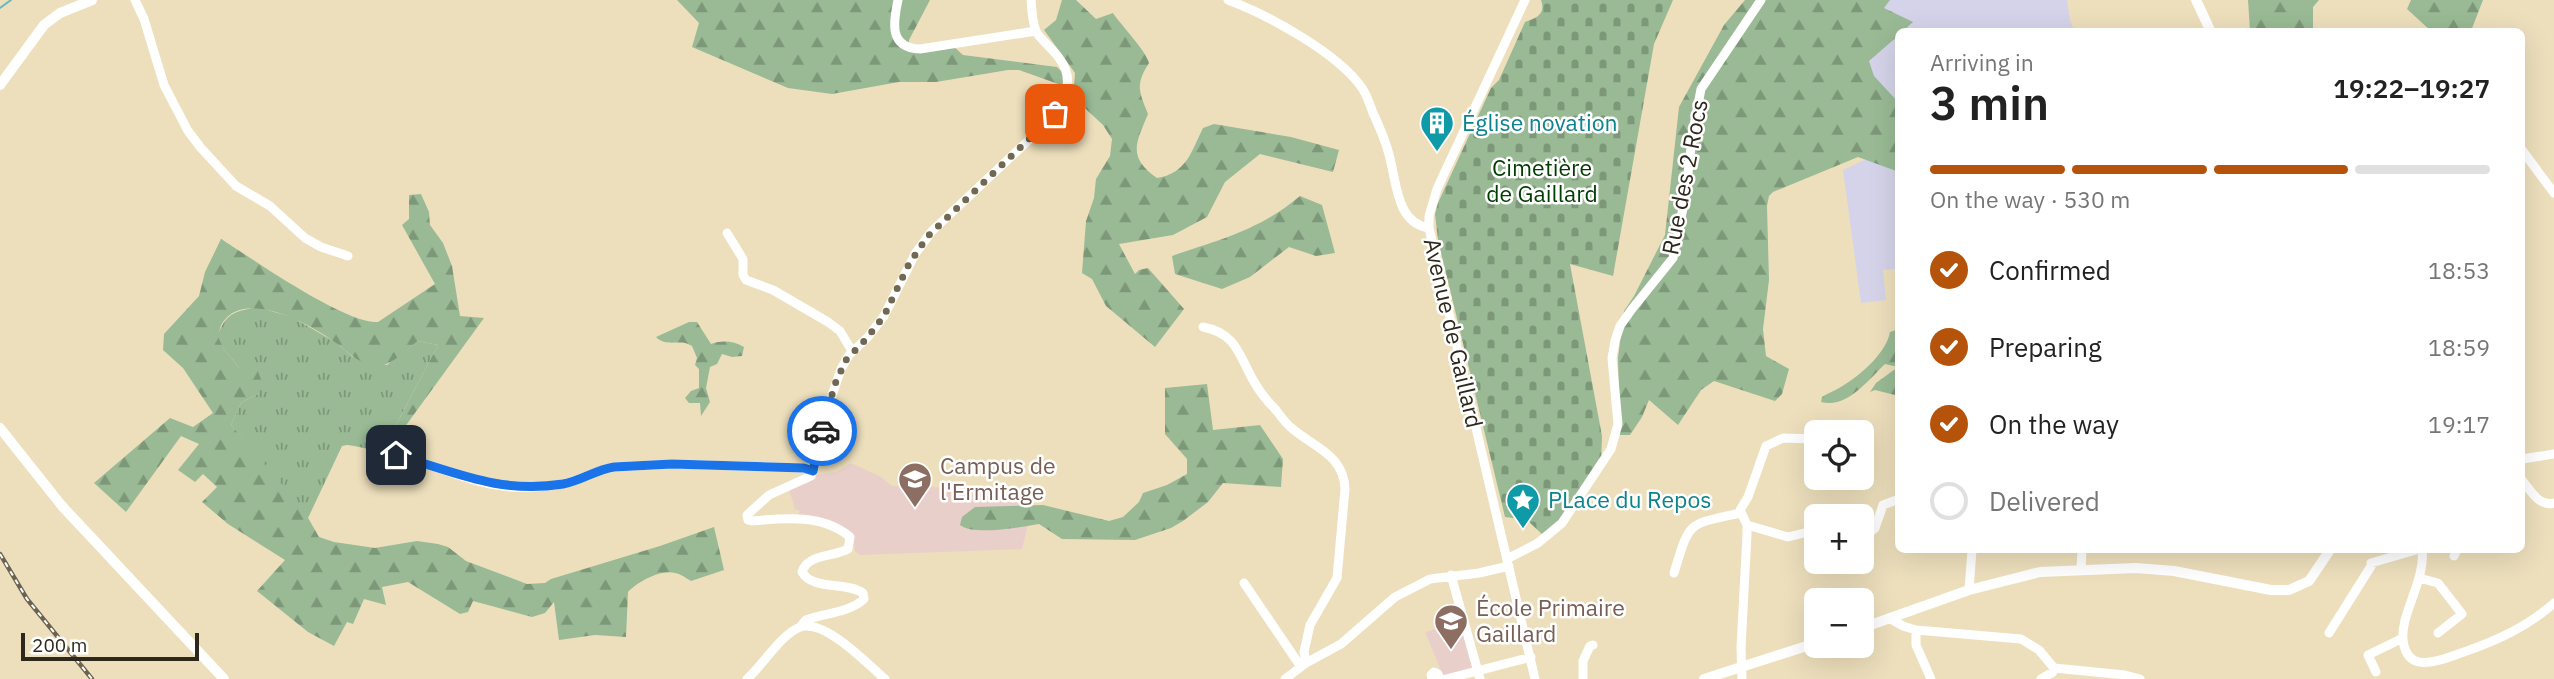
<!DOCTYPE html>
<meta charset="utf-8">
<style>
:root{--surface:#fff;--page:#f2f2f2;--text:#222;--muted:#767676;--line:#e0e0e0;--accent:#b45309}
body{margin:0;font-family:"IBM Plex Sans",sans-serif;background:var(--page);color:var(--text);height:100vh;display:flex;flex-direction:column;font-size:26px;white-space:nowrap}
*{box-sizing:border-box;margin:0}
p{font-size:23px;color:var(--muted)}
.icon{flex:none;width:38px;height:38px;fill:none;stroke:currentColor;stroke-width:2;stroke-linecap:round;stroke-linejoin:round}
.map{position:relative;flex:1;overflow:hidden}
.panel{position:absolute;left:1895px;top:28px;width:630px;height:525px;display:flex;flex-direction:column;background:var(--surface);border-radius:10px;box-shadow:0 7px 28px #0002}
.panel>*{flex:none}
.fabs{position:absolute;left:1804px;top:420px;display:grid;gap:14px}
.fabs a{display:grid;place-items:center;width:70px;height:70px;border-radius:10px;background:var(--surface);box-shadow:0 7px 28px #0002;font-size:35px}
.scale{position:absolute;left:21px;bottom:18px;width:178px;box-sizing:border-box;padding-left:7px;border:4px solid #2d281b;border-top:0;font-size:19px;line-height:24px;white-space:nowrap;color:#2d281b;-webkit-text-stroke:5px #fff;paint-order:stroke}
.pin{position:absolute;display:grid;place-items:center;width:60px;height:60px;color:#fff;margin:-30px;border-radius:14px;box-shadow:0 4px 10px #0006}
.courier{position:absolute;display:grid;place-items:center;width:70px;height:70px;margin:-35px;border:5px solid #1a73e8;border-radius:50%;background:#fff;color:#222;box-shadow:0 2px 9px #0007}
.summary em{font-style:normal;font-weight:600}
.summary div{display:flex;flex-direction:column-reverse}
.summary{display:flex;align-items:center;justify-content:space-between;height:119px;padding:0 35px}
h1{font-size:46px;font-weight:600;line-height:52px}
.bar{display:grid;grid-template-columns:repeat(4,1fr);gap:10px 7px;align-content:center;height:84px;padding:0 35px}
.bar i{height:9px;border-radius:5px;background:var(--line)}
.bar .selected{background:var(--accent)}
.bar p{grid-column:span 4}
ol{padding:0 35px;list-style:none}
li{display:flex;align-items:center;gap:21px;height:77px}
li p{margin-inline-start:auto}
li .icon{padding:7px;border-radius:50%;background:var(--accent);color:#fff;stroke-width:4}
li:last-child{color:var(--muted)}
li i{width:38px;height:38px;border:4px solid var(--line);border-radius:50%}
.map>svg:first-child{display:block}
.education{fill:#e9cfca}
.medical{fill:#d5d3e9}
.grass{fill:url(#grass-tufts)}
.forest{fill:url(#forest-firs)}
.cemetery{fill:url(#cemetery-stones)}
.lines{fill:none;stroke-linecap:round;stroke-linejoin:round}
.stream{stroke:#6cb6be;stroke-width:2}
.minor{stroke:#fff;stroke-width:9}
.major{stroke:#fff;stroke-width:10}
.rail-casing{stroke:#6b634f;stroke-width:4.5}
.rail{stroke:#fff;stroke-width:2;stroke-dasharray:5;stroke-linecap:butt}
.done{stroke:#706853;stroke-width:7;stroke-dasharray:0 12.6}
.route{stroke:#1a73e8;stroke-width:9}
.labels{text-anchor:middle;stroke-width:5;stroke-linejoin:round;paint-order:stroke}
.culture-label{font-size:23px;fill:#0d838f;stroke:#fff;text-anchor:start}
.park-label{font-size:23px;fill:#013c00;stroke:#fff}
.street-label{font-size:23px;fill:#2d281b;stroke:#fff}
.education-label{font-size:23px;fill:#785e54;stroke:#fff;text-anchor:start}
</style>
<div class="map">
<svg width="2554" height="679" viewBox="0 0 2554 679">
<defs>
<pattern id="grass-tufts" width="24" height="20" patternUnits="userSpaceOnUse" patternTransform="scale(1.75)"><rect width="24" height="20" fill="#99ba95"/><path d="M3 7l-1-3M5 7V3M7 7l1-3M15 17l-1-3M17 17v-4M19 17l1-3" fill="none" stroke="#7d9779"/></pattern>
<pattern id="forest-firs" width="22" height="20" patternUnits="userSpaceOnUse" patternTransform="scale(1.75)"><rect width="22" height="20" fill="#99ba95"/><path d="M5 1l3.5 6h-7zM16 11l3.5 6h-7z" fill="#7d9779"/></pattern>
<pattern id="cemetery-stones" width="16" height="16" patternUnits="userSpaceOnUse" patternTransform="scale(1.75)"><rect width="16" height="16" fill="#99ba95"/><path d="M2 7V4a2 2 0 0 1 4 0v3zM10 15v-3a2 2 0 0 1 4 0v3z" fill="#7d9779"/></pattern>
</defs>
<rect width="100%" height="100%" fill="#eddfbc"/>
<path class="education" d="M851 463 881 477 892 486 964 488 1005 494 1015 493 1035 498 1022 549 859 555 855 551 854 540 798 514 800 511 795 509 789 489 808 483 816 475 836 472Z
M1462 622 1474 669 1444 678 1425 632Z"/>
<path class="medical" d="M1820 0H2067L2070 20 2074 30 2078 31 1899 32V269L1883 270 1886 300 1861 303 1843 170 1871 157Z"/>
<path class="grass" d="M257 307 292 317 335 342 353 357 387 365 418 341 438 345 395 427 398 433C385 458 371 448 347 445L342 446 308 518 231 425 241 403 259 393 224 349 217 337C226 313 233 312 257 307Z"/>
<path class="forest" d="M677 0H930L909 40V50L953 46 963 55 1057 67 1065 75 1062 95 1051 113 1061 85 1019 70H1008L936 82H899L832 94 788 88 692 47 699 23Z
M1062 0H1076L1096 19 1113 13C1121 25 1147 52 1149 63 1135 85 1139 91 1148 114 1136 143 1127 157 1157 178 1187 173 1191 152 1203 128L1214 124 1291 137 1339 150 1333 172 1260 154 1225 182 1207 217 1173 235 1119 244 1135 274 1139 270 1148 268 1184 309 1155 347 1106 306 1092 279 1082 273 1086 221 1094 198 1096 179 1110 156 1112 139 1103 125 1073 97 1075 73 1044 30 1056 20Z
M1745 0H1890L1884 8 1913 22 1903 31 1899 32V35L1869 61 1874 76 1899 103V172L1858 157 1773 192 1769 196 1767 206 1769 280 1763 329 1766 356 1789 369 1782 394 1775 401 1714 381 1701 390 1678 425 1649 400 1642 417 1630 435H1620L1618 358 1624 311 1634 296 1665 235 1679 107 1724 25Z
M2248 0H2319L2313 7V31H2250Z
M2411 0H2483L2471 31 2432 32 2407 9Z
M421 194 429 212 430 225 443 243 452 266 460 316 484 318 399 435 395 427 438 345 418 341C406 350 393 365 378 366 361 366 348 352 336 343 312 325 246 288 223 322 220 326 219 332 218 337L224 349 239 368 256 366 263 385 259 393 241 403 231 425 303 509 319 537 334 542 375 548 417 541 438 544 448 547 466 561 527 584 545 583 551 579 660 546 714 527 724 570 691 581C686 578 681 574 675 573 661 569 637 582 628 592L626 637 595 635 559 640 554 602 545 613 532 617 473 601 468 612 460 614 408 582 382 587 386 605 364 599 353 624 347 622 334 646 308 632 257 591 285 560 228 524 202 502 217 487 203 474 195 482 178 470 199 444 181 436 126 512 94 483 170 418 193 427 213 413 183 368 163 350 164 334 199 296 205 272 221 239C253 259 345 324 378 322L435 284 402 225 409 219V195Z
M1300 196 1322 205 1335 253 1316 256 1289 247 1250 277 1222 289 1175 274 1172 256C1221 239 1258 231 1300 196Z
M689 322H697L711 344C723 340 733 341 744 347L742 356 732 357 722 354 717 364 710 367 706 388 710 402 701 416 700 403H689L685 398 691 391 699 388V369L695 365 697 358 692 346C680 338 667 348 656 337Z
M1899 329V396L1875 390 1870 392 1876 383 1898 367 1885 364C1868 380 1847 409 1821 402L1822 397C1830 392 1839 389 1847 383 1863 373 1887 351 1890 332Z
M1207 384 1213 430 1260 425 1283 459 1281 487 1223 483 1208 502 1183 521 1171 528 1135 540 1062 539 1039 524C1021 527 974 536 960 525L962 517 975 507 1043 505 1109 521 1123 517 1139 502 1143 493 1167 485 1187 474V459L1165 434V388Z"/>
<path class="cemetery" d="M1541 0H1673L1654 44 1613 276 1570 264 1602 436 1601 463 1563 518 1544 536 1527 520 1505 517 1438 240 1435 214 1438 203 1491 88 1499 80 1525 22C1537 18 1546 14 1541 0Z"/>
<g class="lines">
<path class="stream" d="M0 8 11 0"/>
<path class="minor" d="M135 0 144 19 164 85 188 131 201 148 236 186 270 206 305 238 321 247 348 256
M898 0C893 23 889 48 920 49L1036 31
M1228 0C1268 15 1338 53 1362 88 1367 95 1370 105 1373 113 1380 128 1388 147 1391 163 1397 187 1398 223 1429 228
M1525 0 1437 189 1429 216V228L1535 679
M2522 150 2554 193
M727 233 743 259V275L746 280 773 290 828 322 840 331 852 351
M1203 327C1236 333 1239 355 1253 380 1259 391 1267 401 1276 410 1281 417 1287 425 1294 430 1316 448 1344 456 1345 489L1337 578 1310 625 1304 652 1306 663
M382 453C423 458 461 481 503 486 521 489 556 487 573 481 588 476 599 470 614 467L672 464 804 468 813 471
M2522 459 2554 454
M2522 480C2531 491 2539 507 2554 503
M1747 525 1788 537 1816 530
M1862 534H1868L1875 528 1883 505 1899 499
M2422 550C2426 579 2400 615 2403 640 2407 677 2443 659 2464 652 2498 640 2527 627 2554 603
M2454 556 2457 550
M1507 559 1538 543 1562 523 1611 449 1618 424 1612 358 1615 341 1620 326 1632 309 1673 258 1685 198 1693 131 1701 89 1761 0
M2371 563 2416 550
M2081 569 2082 550
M1674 573C1690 520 1687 525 1740 513
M1451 575 1480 679
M2419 578 2438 583 2462 614 2438 633
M1244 583 1301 667
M1969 590 1972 550
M1889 618 1903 626 1916 630 2021 639 2039 650 2054 668 2125 675 2140 679
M800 627 806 620C824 613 849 613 864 599L863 593C847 581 813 591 802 572 807 554 834 557 848 549L850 537C823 514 785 518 752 521L748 520 747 515 769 495 811 476 817 460 828 407 841 369 849 355 867 338 884 316 915 254 932 231 1048 122C1065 103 1076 80 1059 58 1053 49 1043 42 1037 33 1032 24 1032 10 1031 0
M1916 630V645L1931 679
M2329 633 2373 563
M2376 672 2368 655 2403 638
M747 679C763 665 779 637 798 628 823 616 867 664 885 679
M1285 679 1306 663 1341 644 1395 597 1430 579 1479 573 1509 566
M1432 679 1431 675 1434 672 1438 674 1440 679
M1446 679 1531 657
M1583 679V661L1590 646 1593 645
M1742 679 1741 648 1747 534V525L1740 510 1748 497 1766 446 1783 438 1816 439
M2041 679 2053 672 2054 668"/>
<path class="major" d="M2196 0 2211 32
M0 85 44 25 60 13 92 0
M0 428 62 506 224 679
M1862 628 1969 590 2040 572 2136 568 2174 571 2271 590H2289L2309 581 2330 550
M1704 679 1816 643"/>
<g class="rail-casing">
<path id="rail" d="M0 554 27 599 92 679"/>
</g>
<use href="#rail" class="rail"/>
</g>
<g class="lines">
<path class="done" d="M822 431 835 384 846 360 867 338 884 316 909 264 928 236 1055 114"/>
<path class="route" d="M396 455C456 472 498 494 563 484 581 481 595 470 614 467L672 464 804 468 813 471 822 431"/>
</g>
<defs>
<g id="building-pin" transform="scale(1.75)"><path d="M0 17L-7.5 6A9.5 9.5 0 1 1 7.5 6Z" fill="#0f9aa8" stroke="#fff"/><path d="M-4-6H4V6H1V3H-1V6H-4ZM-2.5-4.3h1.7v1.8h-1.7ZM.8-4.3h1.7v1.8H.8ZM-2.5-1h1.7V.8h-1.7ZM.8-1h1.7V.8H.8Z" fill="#fff"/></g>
<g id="university-pin" transform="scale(1.75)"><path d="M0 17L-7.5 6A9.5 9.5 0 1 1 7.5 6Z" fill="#8d6e63" stroke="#fff"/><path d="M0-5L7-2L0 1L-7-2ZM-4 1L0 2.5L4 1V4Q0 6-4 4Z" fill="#fff"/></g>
<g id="sight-pin" transform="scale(1.75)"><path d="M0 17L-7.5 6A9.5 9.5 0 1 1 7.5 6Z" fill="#0f9aa8" stroke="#fff"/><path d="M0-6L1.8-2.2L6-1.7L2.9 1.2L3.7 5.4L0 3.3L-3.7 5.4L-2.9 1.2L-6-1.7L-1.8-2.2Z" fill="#fff"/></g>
<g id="school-pin" transform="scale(1.75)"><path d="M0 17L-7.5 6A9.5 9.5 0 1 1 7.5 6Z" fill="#8d6e63" stroke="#fff"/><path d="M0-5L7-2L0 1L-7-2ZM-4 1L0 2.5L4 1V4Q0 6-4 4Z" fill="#fff"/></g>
</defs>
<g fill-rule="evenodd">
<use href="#building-pin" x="1437" y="123"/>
<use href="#university-pin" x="915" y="479"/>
<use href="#sight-pin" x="1523" y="500"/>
<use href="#school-pin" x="1451" y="621"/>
</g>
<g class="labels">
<g class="culture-label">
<text x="1462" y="131">Église novation</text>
<text x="1548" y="508">PLace du Repos</text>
</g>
<g class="park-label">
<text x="1542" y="176">Cimetière<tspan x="1542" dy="26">de Gaillard</tspan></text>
</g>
<g class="street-label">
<text transform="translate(1685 177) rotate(-79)" y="8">Rue des 2 Rocs</text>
<text transform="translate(1453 333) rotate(77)" y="8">Avenue de Gaillard</text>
</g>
<g class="education-label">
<text x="940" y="474">Campus de<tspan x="940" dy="26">l'Ermitage</tspan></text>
<text x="1476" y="616">École Primaire<tspan x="1476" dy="26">Gaillard</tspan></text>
</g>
</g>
</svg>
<div class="fabs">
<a><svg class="icon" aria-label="locate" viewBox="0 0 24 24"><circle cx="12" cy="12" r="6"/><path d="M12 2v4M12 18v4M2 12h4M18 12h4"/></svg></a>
<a>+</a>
<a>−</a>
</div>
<div class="scale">200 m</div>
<div class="pin" style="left:1055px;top:114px;background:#ea580c"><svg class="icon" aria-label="bag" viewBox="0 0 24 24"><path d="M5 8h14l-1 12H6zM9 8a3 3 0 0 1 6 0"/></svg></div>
<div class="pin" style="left:396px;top:455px;background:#1f2937"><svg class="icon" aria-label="home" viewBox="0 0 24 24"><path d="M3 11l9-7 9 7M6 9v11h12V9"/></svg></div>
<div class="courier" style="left:822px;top:431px"><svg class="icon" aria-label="car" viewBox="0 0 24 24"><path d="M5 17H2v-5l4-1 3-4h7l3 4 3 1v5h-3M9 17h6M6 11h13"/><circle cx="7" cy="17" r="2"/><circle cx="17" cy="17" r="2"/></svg></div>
<section class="panel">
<div class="summary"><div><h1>3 min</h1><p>Arriving in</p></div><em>19:22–19:27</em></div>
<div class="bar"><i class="selected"></i><i class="selected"></i><i class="selected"></i><i></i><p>On the way · 530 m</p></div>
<ol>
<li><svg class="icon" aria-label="check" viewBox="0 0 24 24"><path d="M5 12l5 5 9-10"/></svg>Confirmed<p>18:53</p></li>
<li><svg class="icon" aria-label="check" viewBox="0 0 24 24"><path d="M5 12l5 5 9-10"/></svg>Preparing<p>18:59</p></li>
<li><svg class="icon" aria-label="check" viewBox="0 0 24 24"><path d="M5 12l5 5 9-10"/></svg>On the way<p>19:17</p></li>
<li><i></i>Delivered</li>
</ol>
</section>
</div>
